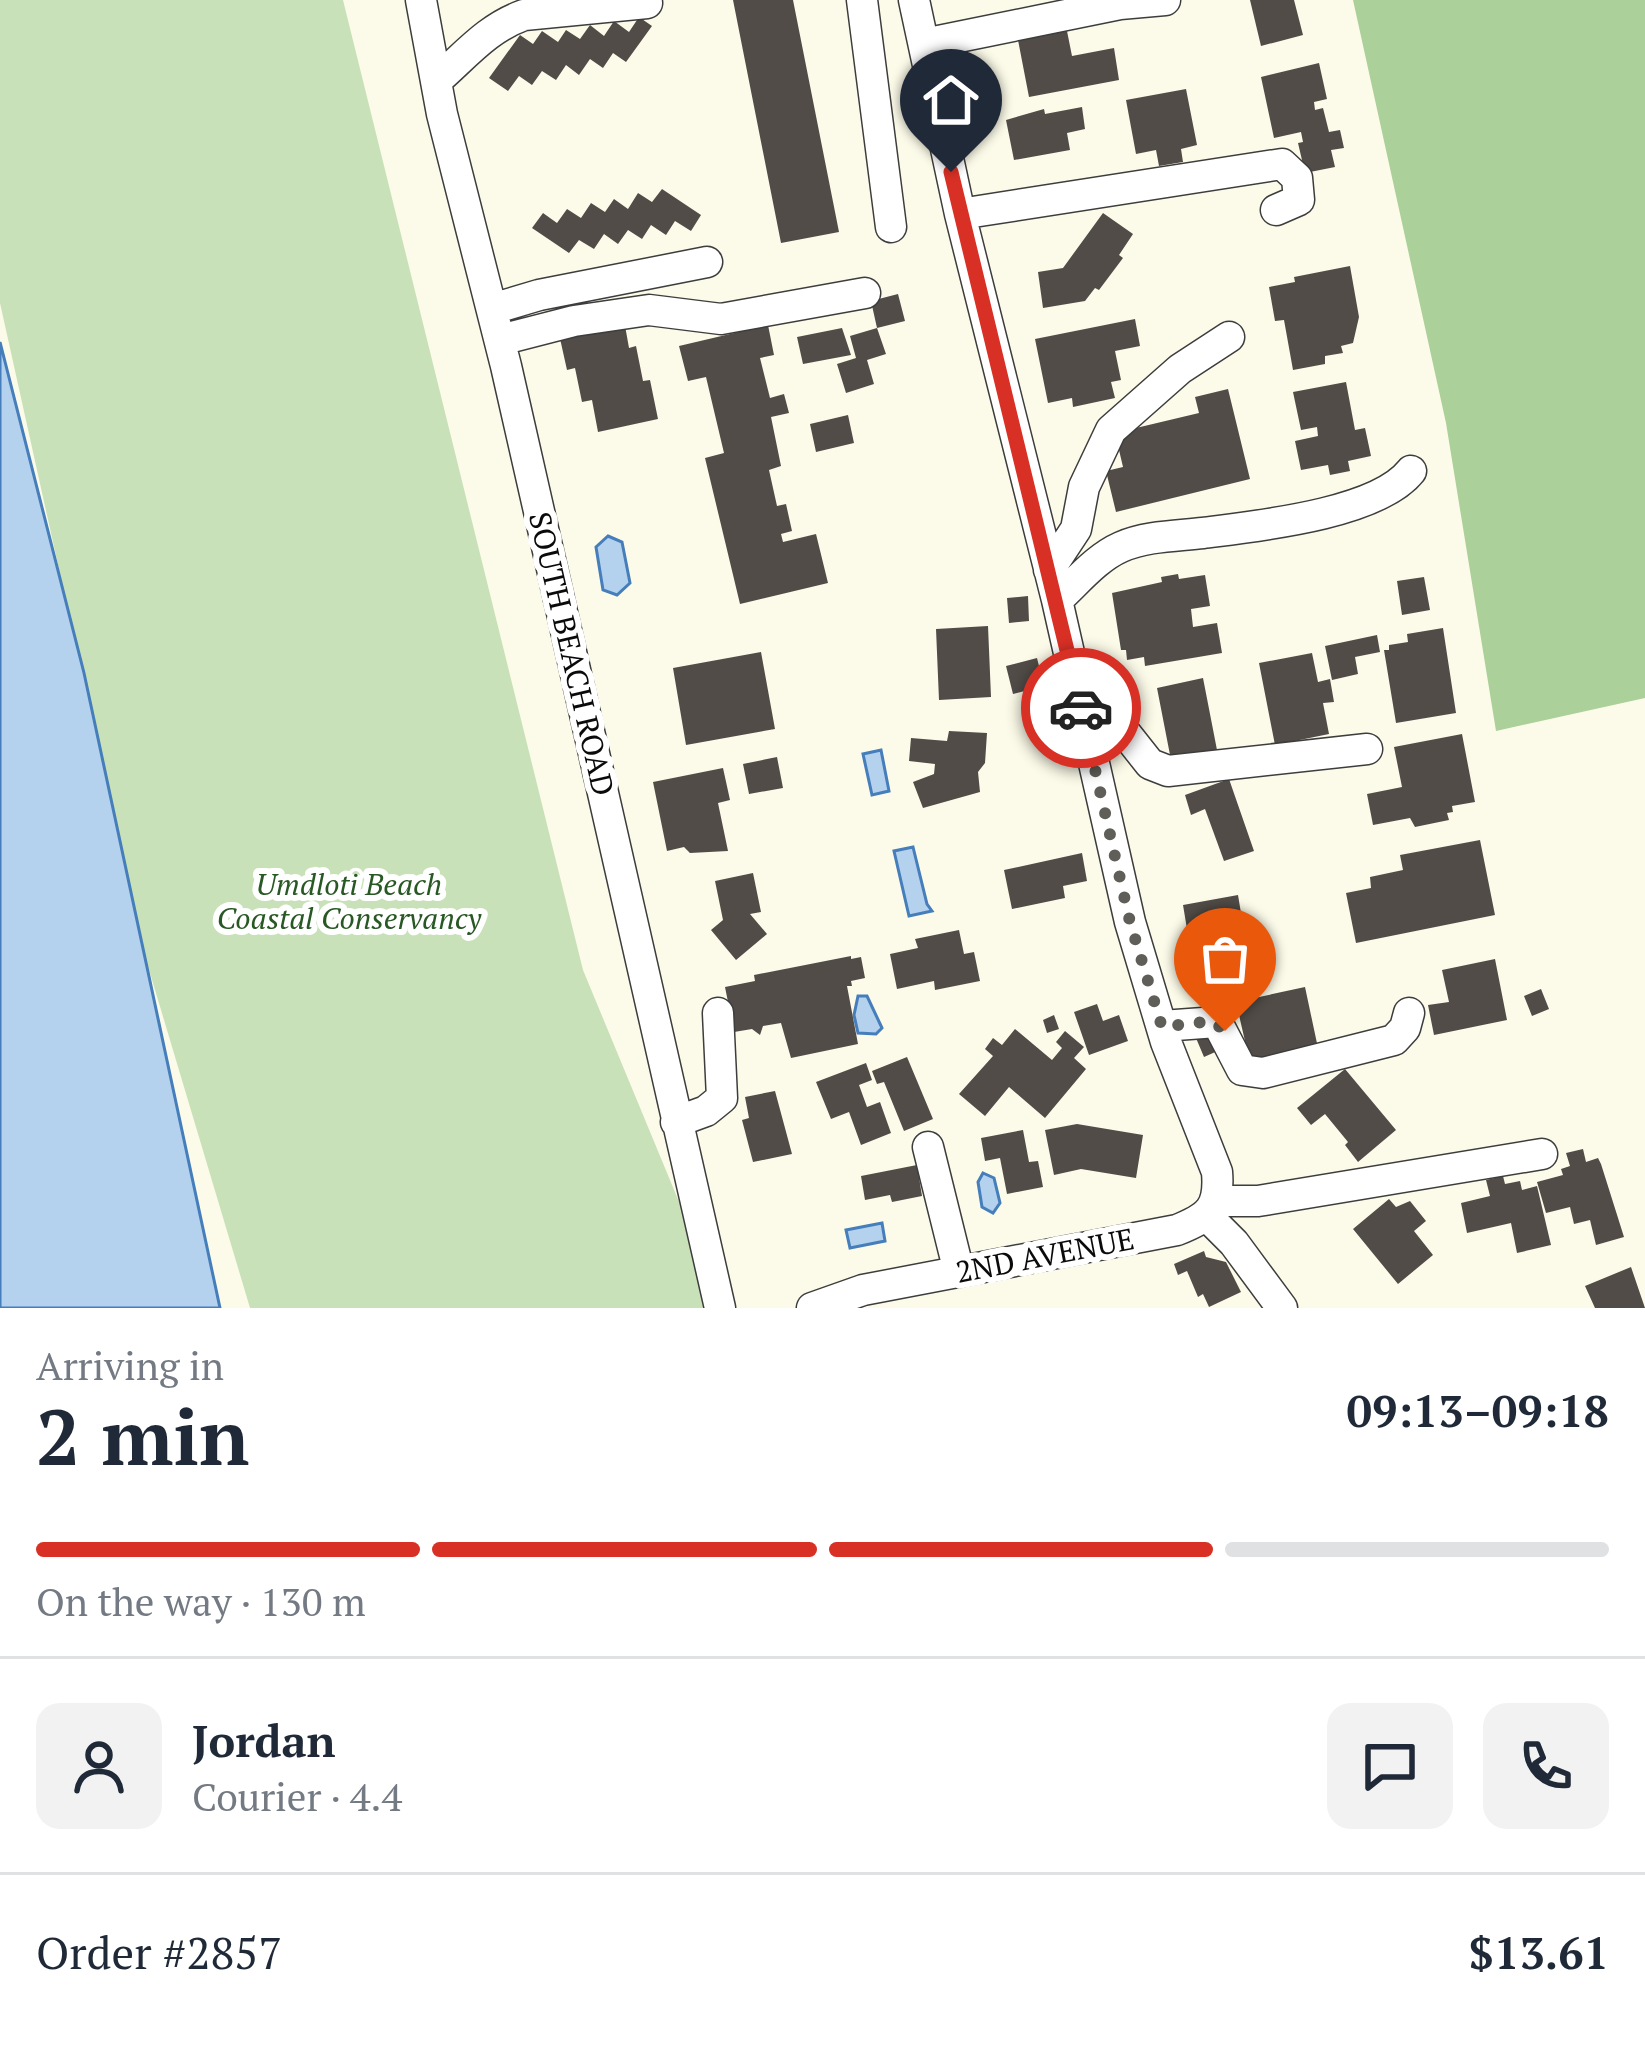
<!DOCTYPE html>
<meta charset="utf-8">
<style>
:root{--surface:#fff;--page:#f2f2f3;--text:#1f2937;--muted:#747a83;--line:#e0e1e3;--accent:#d93025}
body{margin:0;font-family:"PT Serif",serif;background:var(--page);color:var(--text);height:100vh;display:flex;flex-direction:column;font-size:45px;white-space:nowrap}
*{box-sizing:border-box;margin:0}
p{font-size:39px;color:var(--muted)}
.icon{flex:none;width:66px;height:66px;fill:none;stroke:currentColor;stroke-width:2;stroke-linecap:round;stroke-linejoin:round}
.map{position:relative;height:1308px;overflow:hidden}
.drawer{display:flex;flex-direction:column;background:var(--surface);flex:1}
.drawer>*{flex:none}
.pin{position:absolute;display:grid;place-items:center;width:102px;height:102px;color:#fff;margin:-123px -51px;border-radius:50% 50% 50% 0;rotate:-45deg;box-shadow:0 0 12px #0007}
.pin .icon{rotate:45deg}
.courier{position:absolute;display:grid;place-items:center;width:120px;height:120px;margin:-60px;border:9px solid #d93025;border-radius:50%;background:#fff;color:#222;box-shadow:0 3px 15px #0007}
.head em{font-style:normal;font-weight:800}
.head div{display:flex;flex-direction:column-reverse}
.head{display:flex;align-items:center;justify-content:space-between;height:204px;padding:0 36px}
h1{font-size:78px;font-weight:800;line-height:90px}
.bar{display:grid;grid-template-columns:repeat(4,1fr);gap:18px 12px;align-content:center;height:144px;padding:0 36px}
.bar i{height:15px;border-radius:9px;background:var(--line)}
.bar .current{background:var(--accent)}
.bar p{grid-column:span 4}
.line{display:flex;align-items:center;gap:30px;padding:0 36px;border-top:3px solid var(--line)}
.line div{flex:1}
.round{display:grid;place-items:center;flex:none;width:126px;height:126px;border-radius:24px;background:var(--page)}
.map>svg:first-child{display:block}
.green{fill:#c9e1b8}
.forest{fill:#acd099}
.water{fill:#b4d1ed;stroke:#457ebb;stroke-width:3}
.building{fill:#514c47}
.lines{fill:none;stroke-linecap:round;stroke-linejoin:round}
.minor-casing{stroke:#3d3d3d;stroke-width:33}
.minor{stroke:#fff;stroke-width:30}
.done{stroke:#5f5e58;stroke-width:12;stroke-dasharray:0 21.6}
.route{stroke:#d93025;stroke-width:15}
.labels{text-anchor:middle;stroke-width:12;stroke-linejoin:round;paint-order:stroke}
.street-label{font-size:30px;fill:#0a0a0a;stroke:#fff}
.park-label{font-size:30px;font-style:italic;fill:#285823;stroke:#fff}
</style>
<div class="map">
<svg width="1645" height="1308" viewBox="0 0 1645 1308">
<rect width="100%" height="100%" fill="#fcfbe9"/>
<path class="green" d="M0 0H343L583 970 723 1308H250L144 953 0 303Z"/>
<path class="forest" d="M1353 0H1645V698L1496 731 1446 423Z"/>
<path class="water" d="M0 342 84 673 220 1308H0Z
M608 536 622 542 630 583 617 595 603 590 596 547Z
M881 750 889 791 872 795 863 754Z
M913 847 927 904 932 911 909 916 894 851Z
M858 996H867L882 1028 876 1034 858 1033 854 1015Z
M983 1173 994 1178 1000 1203 993 1213 982 1207 978 1182Z
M882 1223 885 1241 850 1248 846 1230Z"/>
<path class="building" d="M733 0H793L839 232 781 243Z
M1250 0H1294L1303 35 1261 46Z
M639 17 652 26 626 62 613 53 603 68 590 59 579 75 566 65 556 80 542 71 532 85 519 76 508 91 489 78 520 35 533 44 542 31 558 42 566 30 580 39 590 25 604 36 614 21 629 32Z
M1067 31 1072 56 1114 48 1119 80 1029 97 1018 40Z
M1319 63 1327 99 1314 102 1315 110 1323 108 1329 132 1340 130 1344 148 1331 150 1335 167 1305 173 1298 143 1303 142 1301 132 1274 138 1261 77Z
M1186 89 1197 145 1181 149 1183 162 1159 166 1156 150 1136 154 1126 100Z
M1082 107 1085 129 1067 133 1070 150 1014 160 1006 120 1044 109 1045 114Z
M662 189 701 215 691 231 675 221 666 235 651 225 642 239 628 230 618 244 604 234 594 249 579 240 569 253 532 228 543 213 557 223 567 209 581 218 591 203 605 212 614 199 628 209 638 193 652 202Z
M1103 213 1133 234 1119 255 1123 258 1099 290 1095 288 1085 301 1043 308 1038 272 1063 268Z
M1350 266 1359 317 1353 343 1341 346 1343 353 1325 356V364L1293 370 1284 320 1275 321 1269 287 1295 282 1294 277Z
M898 294 905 321 877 328 871 301Z
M1135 319 1140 346 1115 351 1121 380 1111 382 1115 398 1073 407 1072 398 1048 403 1035 339Z
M624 320 629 348 636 346 643 381 650 380 658 419 598 432 592 400 582 402 575 368 567 370 559 334Z
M768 325 774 355 760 358 770 398 784 394 789 413 771 417 781 466 769 470 777 506 786 504 792 531 781 534 783 542 816 534 828 583 740 604 705 458 724 453 706 377 688 381 679 346Z
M842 328 851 355 803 364 797 337Z
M877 328 886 354 867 360 874 384 846 393 837 364 856 358 850 336Z
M1346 382 1355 430 1365 428 1371 456 1348 461 1350 471 1330 475 1328 465 1301 470 1295 441 1318 436 1317 427 1301 430 1293 392Z
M1228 389 1250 479 1116 512 1106 471 1123 467 1115 433 1199 413 1195 397Z
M848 415 854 443 816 452 810 424Z
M1178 574 1179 579 1205 575 1210 606 1191 609 1193 627 1217 623 1222 653 1145 666 1144 657 1127 660 1126 650H1121L1112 593 1162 582 1161 577Z
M1424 577 1430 610 1402 615 1397 581Z
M1028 596 1029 621 1009 623 1007 598Z
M988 626 991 697 939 700 936 629Z
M1443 628 1456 713 1396 723 1384 650H1389V645L1408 642 1407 634Z
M1377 635 1380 652 1355 657 1358 674 1332 680 1325 646Z
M761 652 775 729 686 745 673 668Z
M1312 653 1318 682 1330 679 1334 702 1323 703 1329 734 1275 745 1259 663Z
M1037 658 1044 686 1013 694 1006 666Z
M1203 678 1217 750 1171 760 1157 688Z
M949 731 987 733 985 763 978 772 980 792 923 808 913 782 934 774 935 764 909 761 911 738 947 741Z
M1462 734 1475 802 1452 806 1453 812 1447 813 1449 820 1415 827 1410 818 1373 825 1367 794 1402 787 1394 747Z
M777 757 783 788 749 794 743 764Z
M723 768 730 800 718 803 728 851 690 853 684 847 667 851 653 782Z
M1229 779 1254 851 1224 861 1205 809 1191 815 1185 795Z
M1480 840 1495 915 1356 943 1346 893 1371 888 1370 877 1403 870 1400 855Z
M1082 853 1087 881 1063 886 1065 898 1012 909 1004 870Z
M753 873 761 912 750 914 767 934 736 960 711 930 723 920 715 881Z
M1238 895 1246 943 1255 941 1260 966 1195 977 1183 905Z
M959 930 964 954 974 952 980 981 935 990 934 981 897 989 890 954 918 948 915 939Z
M851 956V959L861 957 865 978 851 981 852 986H847L858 1044 791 1058 781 1023 763 1026 760 1035 752 1029 734 1032 725 987 755 981 754 975Z
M1495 959 1507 1020 1434 1035 1428 1005 1449 1002 1442 970Z
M1305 987 1318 1048 1250 1063 1236 1002Z
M1541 989 1549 1009 1532 1016 1524 996Z
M1097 1004 1103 1021 1119 1015 1128 1041 1089 1055 1074 1012Z
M1054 1015 1059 1029 1047 1033 1043 1020Z
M1211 1023 1222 1049 1204 1057 1193 1031Z
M1015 1029 1052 1060 1062 1048 1056 1042 1065 1031 1084 1047 1074 1058 1086 1069 1045 1118 1009 1087 985 1116 959 1094 993 1056 985 1049 993 1038 1002 1045Z
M907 1057 933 1119 904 1131 884 1082 877 1084 872 1071Z
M866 1063 872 1080 859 1085 867 1107 880 1102 891 1133 861 1145 849 1112 831 1119 816 1082Z
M1345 1069 1396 1130 1358 1162 1345 1145 1348 1142 1325 1114 1311 1125 1297 1108Z
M775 1091 792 1154 753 1162 742 1120 749 1118 745 1097Z
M1077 1124 1143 1135 1136 1178 1081 1169 1054 1175 1045 1130Z
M1023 1130 1029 1162 1038 1161 1043 1187 1007 1194 1000 1158 985 1161 981 1138Z
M1583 1149 1586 1162 1598 1158 1601 1164 1624 1237 1596 1245 1590 1220 1574 1224 1570 1207 1546 1213 1537 1182 1563 1175 1561 1169 1570 1166 1566 1153Z
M917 1165 922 1196 892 1202 890 1195 865 1200 861 1176Z
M1503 1176 1505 1184 1520 1181 1522 1190 1537 1186 1551 1245 1517 1253 1511 1223 1467 1233 1461 1203 1490 1196 1486 1180Z
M1389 1199 1396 1207 1410 1201 1426 1221 1414 1231 1433 1255 1398 1284 1353 1229Z
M1204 1251 1206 1257 1226 1262 1241 1292 1209 1307 1203 1294 1198 1297 1187 1271 1178 1275 1174 1264Z
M1631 1267 1645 1308H1595L1585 1286Z"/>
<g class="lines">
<g class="minor-casing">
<path id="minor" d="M421 0 442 114 506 366 720 1308
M862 0 891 227
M924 44 1120 4 1165 0
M436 81C465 56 487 28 524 15L647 3
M960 214 1282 164 1297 178 1299 200 1276 210
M492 309 539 295 707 262
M500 340 574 321 649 310 721 319 865 293
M1049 570 1076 529 1084 487 1111 430 1180 369 1229 337
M1057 600C1077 582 1096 558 1121 547 1146 536 1176 536 1203 533 1257 526 1377 514 1411 471
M1079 697 1116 721 1150 764 1168 771 1367 749
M1162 1026 1217 1022 1242 1070 1263 1073 1394 1040 1405 1028 1409 1013
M676 1122 706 1111 722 1098 718 1013
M928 1147 959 1272
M1217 1201H1258L1542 1154
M1206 1215 1234 1243 1282 1308
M812 1308 863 1290 1177 1230C1210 1217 1220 1207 1217 1172L1166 1042 1130 922 1057 600 960 214 914 0"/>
</g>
<use href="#minor" class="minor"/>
</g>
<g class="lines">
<path class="done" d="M1081 708 1130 922 1162 1027 1212 1021 1225 1031"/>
<path class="route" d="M951 172 1081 708"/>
</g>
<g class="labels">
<g class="street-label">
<text transform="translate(571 654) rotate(77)" y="10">SOUTH BEACH ROAD</text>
<text transform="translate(1045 1256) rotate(-11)" y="10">2ND AVENUE</text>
</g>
<g class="park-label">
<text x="349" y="895">Umdloti Beach<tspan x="349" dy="34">Coastal Conservancy</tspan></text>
</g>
</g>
</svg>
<div class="pin" style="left:1225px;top:1031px;background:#ea580c"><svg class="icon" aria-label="bag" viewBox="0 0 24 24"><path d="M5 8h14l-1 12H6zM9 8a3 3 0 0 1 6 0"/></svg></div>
<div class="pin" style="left:951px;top:172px;background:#1f2937"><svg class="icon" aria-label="home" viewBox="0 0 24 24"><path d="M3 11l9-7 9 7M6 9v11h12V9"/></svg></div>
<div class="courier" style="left:1081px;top:708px"><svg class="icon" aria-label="car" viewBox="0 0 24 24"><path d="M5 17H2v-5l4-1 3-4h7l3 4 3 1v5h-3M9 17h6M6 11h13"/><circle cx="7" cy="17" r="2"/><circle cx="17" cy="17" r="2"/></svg></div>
</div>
<section class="drawer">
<div class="head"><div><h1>2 min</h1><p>Arriving in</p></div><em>09:13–09:18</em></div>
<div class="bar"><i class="current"></i><i class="current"></i><i class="current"></i><i></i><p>On the way · 130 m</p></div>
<div class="line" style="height:216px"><a class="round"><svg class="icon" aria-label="person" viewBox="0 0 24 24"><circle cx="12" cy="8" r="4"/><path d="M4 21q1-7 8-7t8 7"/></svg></a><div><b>Jordan</b><p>Courier · 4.4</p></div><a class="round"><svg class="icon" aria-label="chat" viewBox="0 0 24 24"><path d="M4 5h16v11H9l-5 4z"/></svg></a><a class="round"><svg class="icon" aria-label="phone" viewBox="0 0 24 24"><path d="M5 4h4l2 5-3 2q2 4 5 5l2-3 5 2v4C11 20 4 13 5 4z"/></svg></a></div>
<div class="line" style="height:156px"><div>Order #2857</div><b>$13.61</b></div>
</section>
